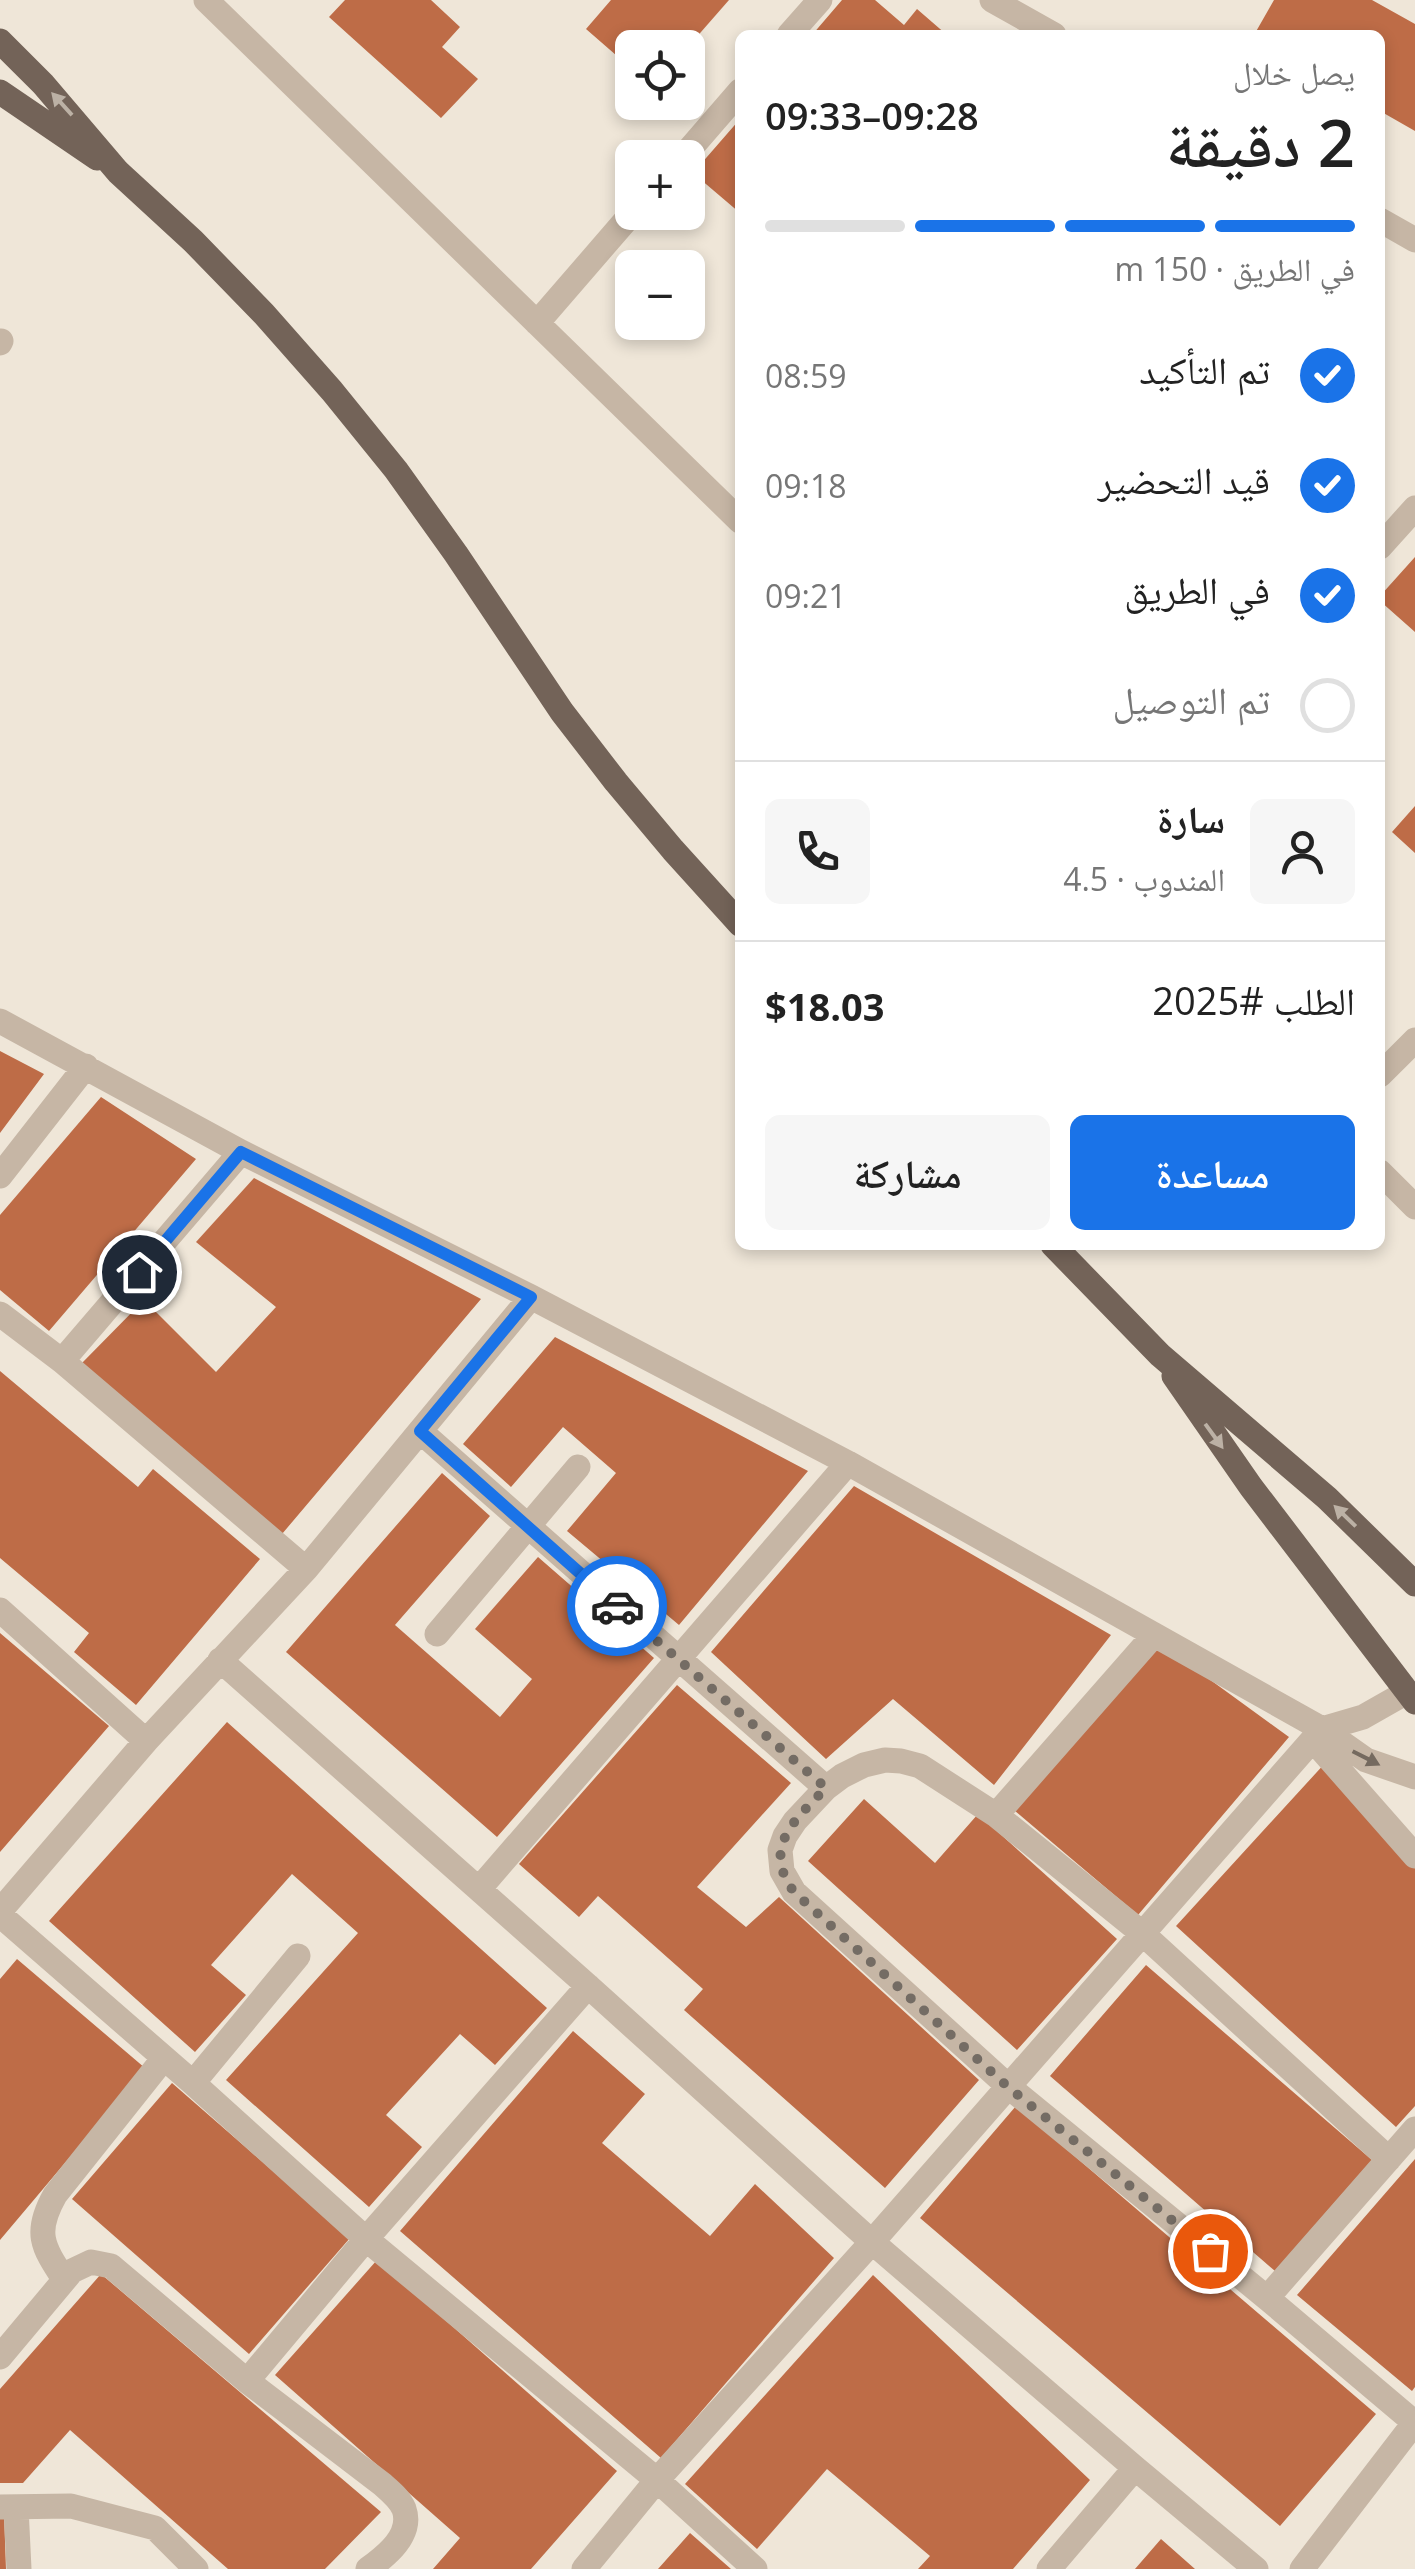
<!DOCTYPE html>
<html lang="ar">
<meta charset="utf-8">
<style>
:root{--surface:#fff;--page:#f6f6f6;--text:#222;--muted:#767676;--line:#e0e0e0;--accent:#1a73e8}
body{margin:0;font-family:"Open Sans","Noto Naskh Arabic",sans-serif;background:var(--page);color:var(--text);direction:rtl;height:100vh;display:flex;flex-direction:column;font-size:38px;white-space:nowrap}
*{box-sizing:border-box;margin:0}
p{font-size:32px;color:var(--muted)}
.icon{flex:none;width:55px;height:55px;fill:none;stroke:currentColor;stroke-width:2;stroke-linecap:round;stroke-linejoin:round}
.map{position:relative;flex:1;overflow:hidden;direction:ltr}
.drawer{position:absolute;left:735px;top:30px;width:650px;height:1220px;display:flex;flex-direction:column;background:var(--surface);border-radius:15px;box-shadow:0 5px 15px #0003;direction:rtl}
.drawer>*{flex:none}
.controls{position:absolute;left:615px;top:30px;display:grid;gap:20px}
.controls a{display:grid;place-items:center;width:90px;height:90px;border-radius:15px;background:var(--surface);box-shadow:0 5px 15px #0003;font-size:50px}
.pin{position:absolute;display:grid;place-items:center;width:85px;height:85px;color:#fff;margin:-42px;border:5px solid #fff;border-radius:50%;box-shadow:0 2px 10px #0007}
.courier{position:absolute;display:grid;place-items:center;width:100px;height:100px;margin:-50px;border:8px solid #1a73e8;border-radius:50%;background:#fff;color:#222;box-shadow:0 2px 12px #0007}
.head em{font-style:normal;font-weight:600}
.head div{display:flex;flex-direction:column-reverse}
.head{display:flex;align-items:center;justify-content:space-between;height:170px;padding:0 30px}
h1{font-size:65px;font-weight:600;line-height:75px}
.bar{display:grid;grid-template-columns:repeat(4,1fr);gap:15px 10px;align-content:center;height:120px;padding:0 30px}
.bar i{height:12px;border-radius:8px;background:var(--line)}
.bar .on{background:var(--accent)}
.bar p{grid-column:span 4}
.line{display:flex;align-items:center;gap:25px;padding:0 30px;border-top:2px solid var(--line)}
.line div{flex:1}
.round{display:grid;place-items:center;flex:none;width:105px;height:105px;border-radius:15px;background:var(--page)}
ol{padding:0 30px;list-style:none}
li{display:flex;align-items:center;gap:30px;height:110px}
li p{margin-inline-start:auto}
li .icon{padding:10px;border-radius:50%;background:var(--accent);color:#fff;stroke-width:4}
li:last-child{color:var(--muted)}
li i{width:55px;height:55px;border:5px solid var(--line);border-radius:50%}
.action{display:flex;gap:20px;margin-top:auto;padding:20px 30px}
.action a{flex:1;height:115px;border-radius:15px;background:var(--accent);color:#fff;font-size:40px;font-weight:600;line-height:115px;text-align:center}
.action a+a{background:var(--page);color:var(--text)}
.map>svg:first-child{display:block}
.building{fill:#be6c47}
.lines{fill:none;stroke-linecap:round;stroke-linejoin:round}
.street{stroke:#c6b6a5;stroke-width:25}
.primary{stroke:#736358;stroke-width:25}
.oneway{fill:#bcb1a5}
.oneway2{fill:#756a5f}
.done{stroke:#746c64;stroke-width:10;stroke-dasharray:0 18}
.route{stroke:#1a73e8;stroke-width:12}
</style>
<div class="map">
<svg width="1415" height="2569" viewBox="0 0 1415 2569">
<rect width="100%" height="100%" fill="#efe6d8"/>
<path class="building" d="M345 0H431L460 27 442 47 478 79 441 118 329 17Z
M611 0H729L687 48H632V69L586 29Z
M842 0H875L904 25 917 9 947 35H812Z
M1274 0H1372L1415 24V131L1380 111V35H1254Z
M740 119V213L693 173Z
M1415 557V632L1380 601V596Z
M1415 806V853L1392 832Z
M0 1051 44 1074 0 1133Z
M101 1097 196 1159 49 1331 0 1290V1215Z
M254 1178 481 1299 282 1534 82 1363 144 1300 216 1372 276 1307 196 1242Z
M555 1337 808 1471 679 1625 567 1531 616 1473 563 1427 511 1487 463 1444Z
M0 1371 138 1487 153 1469 260 1559 136 1705 74 1652 89 1633 0 1558Z
M442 1473 490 1516 395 1625 500 1717 532 1679 475 1629 538 1557 654 1658 497 1837 286 1652Z
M854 1486 1111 1635 994 1785 893 1699 826 1759 711 1652Z
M0 1633 109 1726 0 1852Z
M1161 1644 1289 1737 1138 1915 1014 1810Z
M677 1685 791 1783 697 1887 746 1927 779 1897 979 2080 885 2188 684 2010 703 1989 598 1896 579 1917 519 1864Z
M227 1722 547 2008 495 2065 460 2034 386 2115 422 2147 369 2207 226 2080 358 1933 292 1874 211 1965 246 1995 195 2052 49 1921Z
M1327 1761 1415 1868V2106L1396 2127 1176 1926Z
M864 1799 935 1863 978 1814 1117 1939 1017 2050 808 1861Z
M17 1959 145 2068 0 2240V1979Z
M1146 1965 1372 2160 1275 2271 1050 2076Z
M573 2031 645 2094 602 2143 710 2236 755 2184 834 2258 661 2458 400 2231Z
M172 2083 350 2238 249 2354 72 2199Z
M1016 2106 1376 2414 1280 2526 920 2218Z
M1415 2159V2387L1412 2391 1297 2295Z
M377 2260 617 2471 531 2569H433L460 2538 275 2375Z
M101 2274 381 2512 325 2569H228L70 2430 23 2483H0V2389Z
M873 2275 1090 2480 1013 2569H918L930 2556 827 2469 757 2549 685 2484Z
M4 2514 6 2569H0V2515Z
M690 2533 731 2569H658Z
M1161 2539 1195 2569H1135Z"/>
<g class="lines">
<path class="street" d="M206 0 740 521
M992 0 1054 35
M789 35 820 0
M682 158 740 91
M1380 220 1415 240
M537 323 633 212
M0 343 1 341
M1380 547 1415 508
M0 1021 241 1152 531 1297 848 1463 1322 1729 1366 1760 1415 1777
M1380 1075 1415 1040
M1380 1172 1415 1207
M0 1176 86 1066
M0 1314 62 1361 306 1569
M62 1361 241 1152
M420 1431 826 1788
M0 1610 146 1741
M437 1634 578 1467
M220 1660 588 1986 872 2242 1135 2468 1256 2569
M1313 1740 1415 1856
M996 1815 1154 1635
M479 1889 848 1463
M0 1911 146 1741 306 1569 531 1297
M0 1915 193 2083 366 2239 657 2480 755 2569
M193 2083 298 1956
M1389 2159 1143 1934 996 1815 920 1766 901 1761 885 1760 864 1765 842 1776 826 1788 795 1821 785 1836 780 1850 782 1871 794 1892 1009 2087 1267 2298 1415 2423
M64 2279C42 2246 34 2232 55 2195L164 2058
M1267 2298 1415 2129
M0 2357 72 2271 91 2262 111 2266 247 2381 382 2484C390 2491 400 2499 404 2509 413 2535 386 2556 368 2569
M247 2381 366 2239 588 1986
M0 2507 71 2506 155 2528 196 2569
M16 2507 19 2569
M584 2569 657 2480 872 2242 1322 1729 1363 1717 1407 1692
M1049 2569 1135 2468
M1302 2569 1415 2422"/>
<path class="primary" d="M0 41 43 84 118 172 193 241 264 314 332 391 396 470 456 554 562 712 616 782 673 850 740 924
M0 92 97 158
M1053 1245 1160 1355 1327 1498 1415 1584
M1174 1376 1251 1487 1415 1702"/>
</g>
<defs><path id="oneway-solid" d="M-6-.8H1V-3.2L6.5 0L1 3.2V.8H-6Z" transform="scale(2.5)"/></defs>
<g class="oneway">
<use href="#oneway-solid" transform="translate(62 104) rotate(-132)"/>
<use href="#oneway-solid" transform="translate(1214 1436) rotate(54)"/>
<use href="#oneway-solid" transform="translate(1345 1516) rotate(-136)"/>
</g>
<use class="oneway2" href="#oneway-solid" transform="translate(1366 1758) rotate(27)"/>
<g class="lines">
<path class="done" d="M617 1606 826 1788C795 1820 761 1847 794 1892L1008 2087 1210 2251"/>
<path class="route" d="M139 1272 241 1152 531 1297 420 1431 617 1606"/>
</g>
</svg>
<div class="controls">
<a><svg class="icon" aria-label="locate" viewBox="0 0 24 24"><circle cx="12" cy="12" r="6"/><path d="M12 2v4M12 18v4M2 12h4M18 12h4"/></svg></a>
<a>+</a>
<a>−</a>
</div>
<div class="pin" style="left:1210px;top:2251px;background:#ea580c"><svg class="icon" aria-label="bag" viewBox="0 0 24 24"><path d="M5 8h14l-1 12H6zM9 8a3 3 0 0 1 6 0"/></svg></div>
<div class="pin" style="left:139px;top:1272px;background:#1f2937"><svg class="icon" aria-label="home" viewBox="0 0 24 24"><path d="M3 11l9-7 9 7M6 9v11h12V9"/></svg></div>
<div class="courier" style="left:617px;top:1606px"><svg class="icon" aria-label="car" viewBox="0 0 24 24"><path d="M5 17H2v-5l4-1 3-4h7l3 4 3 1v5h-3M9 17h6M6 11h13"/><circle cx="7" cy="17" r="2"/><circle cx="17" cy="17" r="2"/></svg></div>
<section class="drawer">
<div class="head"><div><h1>2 دقيقة</h1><p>يصل خلال</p></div><em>09:28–09:33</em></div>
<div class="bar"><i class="on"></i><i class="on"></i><i class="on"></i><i></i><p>في الطريق · 150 m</p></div>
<ol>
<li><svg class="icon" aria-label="check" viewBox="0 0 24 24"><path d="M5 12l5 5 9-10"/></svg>تم التأكيد<p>08:59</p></li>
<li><svg class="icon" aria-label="check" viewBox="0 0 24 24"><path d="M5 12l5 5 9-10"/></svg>قيد التحضير<p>09:18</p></li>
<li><svg class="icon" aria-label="check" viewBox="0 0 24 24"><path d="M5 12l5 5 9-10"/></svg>في الطريق<p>09:21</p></li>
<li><i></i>تم التوصيل</li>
</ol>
<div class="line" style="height:180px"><a class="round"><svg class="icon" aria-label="person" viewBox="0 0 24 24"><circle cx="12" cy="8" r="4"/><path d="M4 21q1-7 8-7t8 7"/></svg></a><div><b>سارة</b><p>المندوب · 4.5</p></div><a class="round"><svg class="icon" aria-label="phone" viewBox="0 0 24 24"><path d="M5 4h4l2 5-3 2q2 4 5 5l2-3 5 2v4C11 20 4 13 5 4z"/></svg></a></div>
<div class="line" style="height:130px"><div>الطلب #2025</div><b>$18.03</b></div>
<div class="action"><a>مساعدة</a><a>مشاركة</a></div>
</section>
</div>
